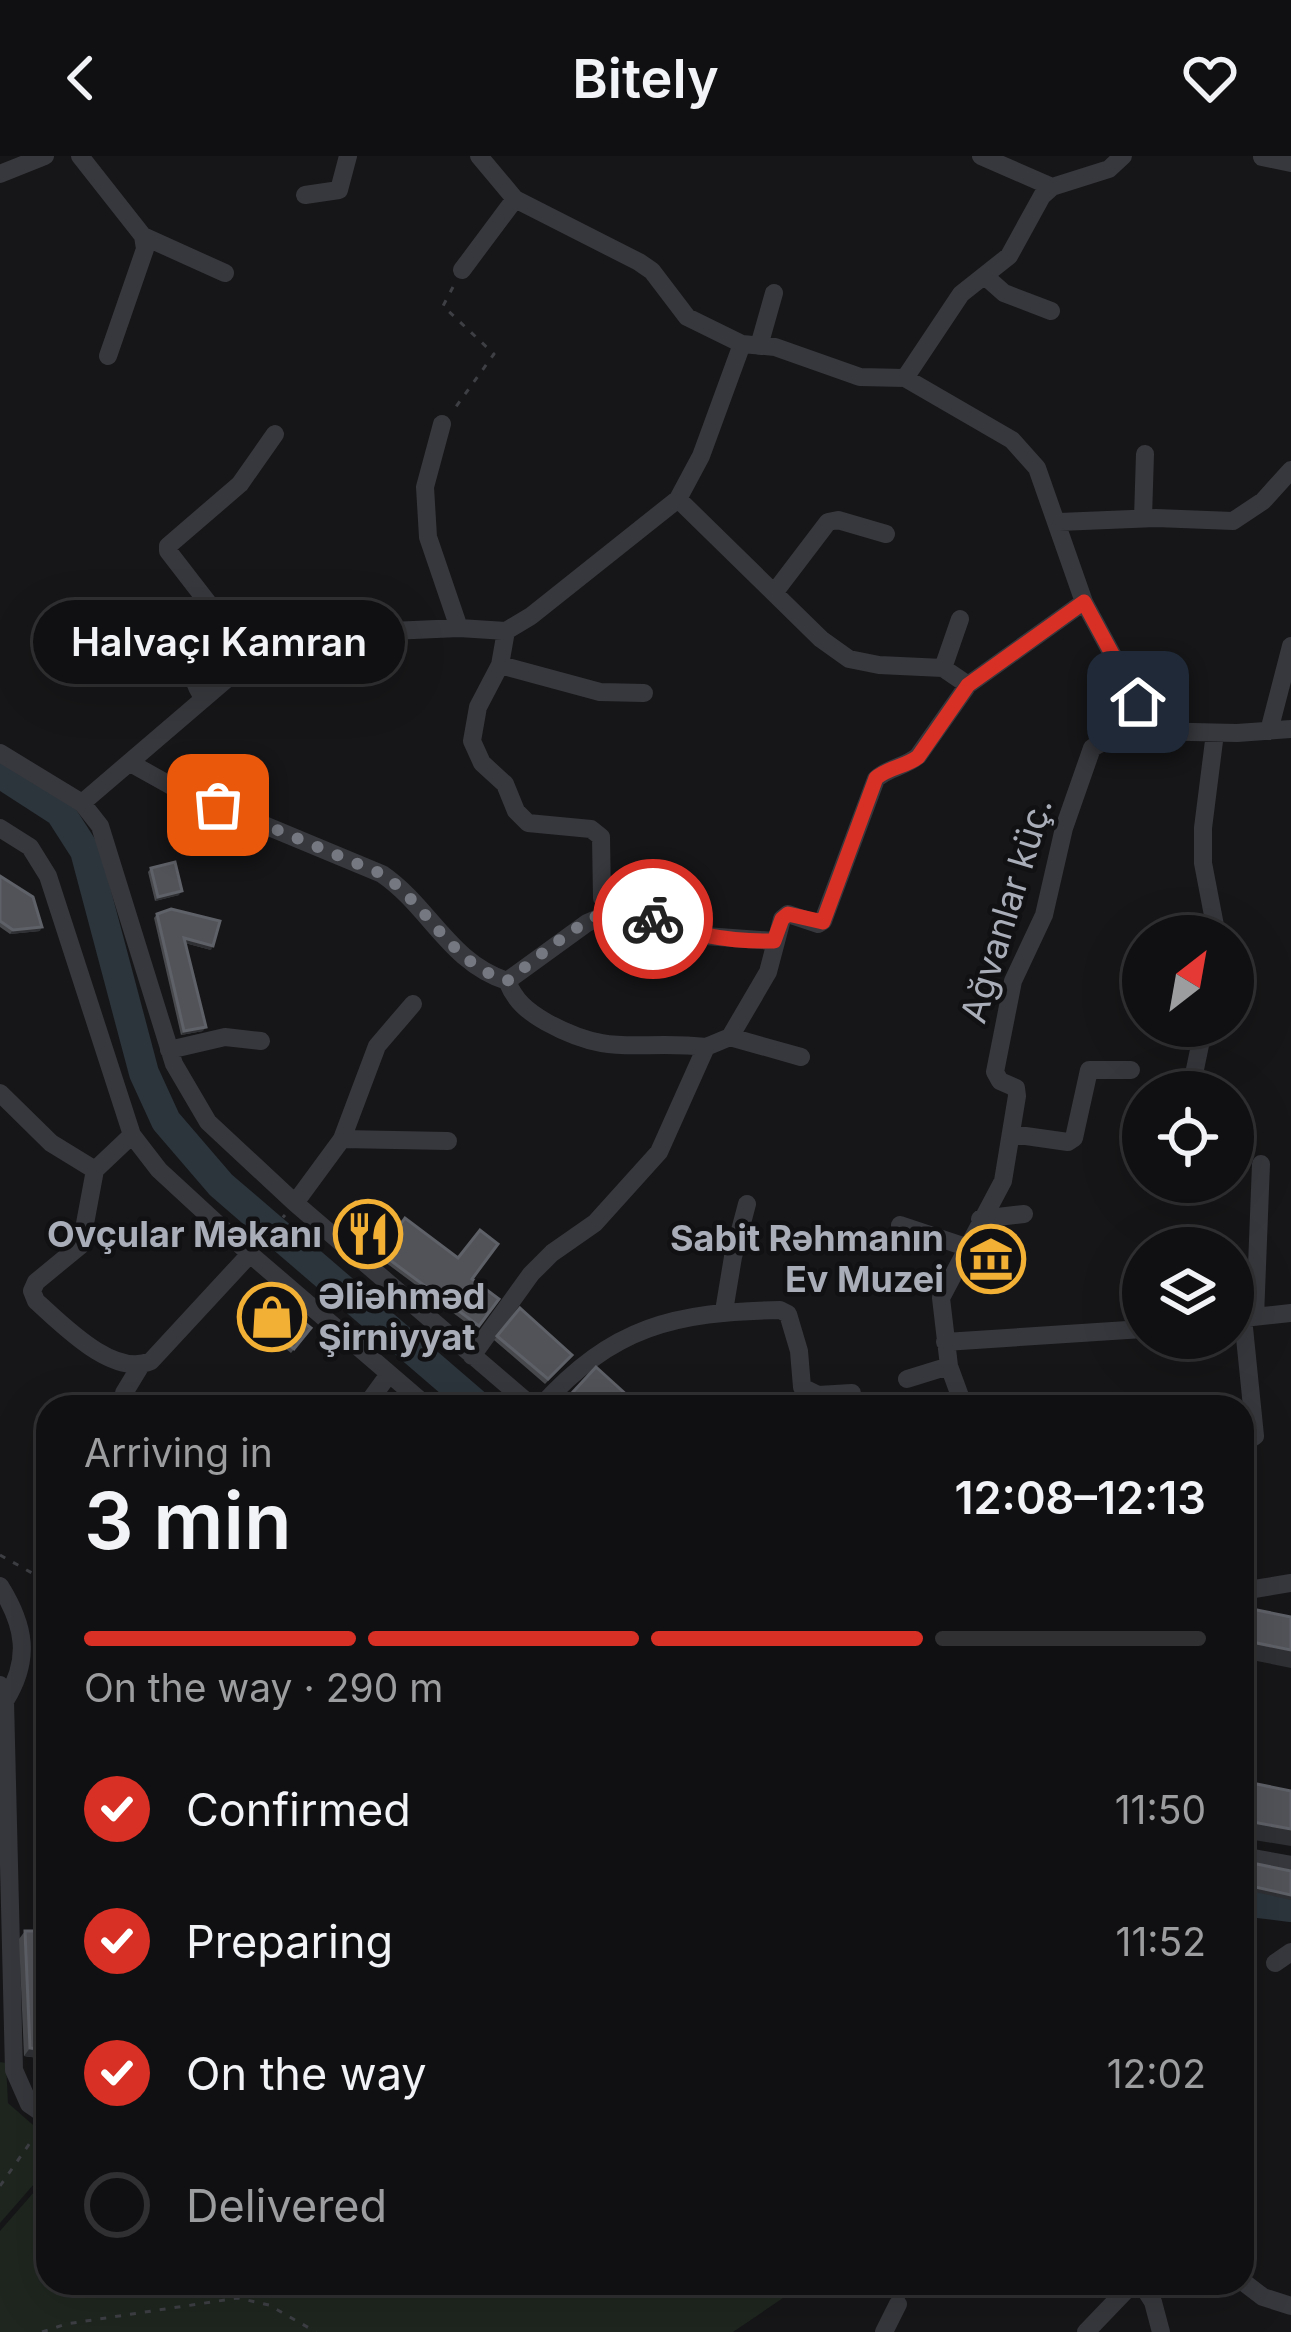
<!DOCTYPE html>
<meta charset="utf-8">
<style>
:root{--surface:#101012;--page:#1e1e20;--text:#f1f3f6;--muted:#9c9d9f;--line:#303032;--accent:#d93025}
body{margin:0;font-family:Inter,sans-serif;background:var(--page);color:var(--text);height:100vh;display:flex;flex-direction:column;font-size:45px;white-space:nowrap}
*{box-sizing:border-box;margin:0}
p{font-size:39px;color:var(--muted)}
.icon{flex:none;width:66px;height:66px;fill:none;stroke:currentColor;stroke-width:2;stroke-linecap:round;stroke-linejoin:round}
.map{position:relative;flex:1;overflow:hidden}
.drawer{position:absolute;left:36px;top:1239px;width:1218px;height:900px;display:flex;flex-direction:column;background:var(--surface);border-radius:36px;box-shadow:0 12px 48px #0002,0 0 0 3px var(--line)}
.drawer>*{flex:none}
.needle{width:78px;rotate:31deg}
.controls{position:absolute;left:1122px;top:759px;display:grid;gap:24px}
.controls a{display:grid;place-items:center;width:132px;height:132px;border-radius:50%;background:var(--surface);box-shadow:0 12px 48px #0002,0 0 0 3px var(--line);font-size:60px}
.pin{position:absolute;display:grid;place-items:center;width:102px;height:102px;color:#fff;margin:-51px;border-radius:24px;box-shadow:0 6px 18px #0006}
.courier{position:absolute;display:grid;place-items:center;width:120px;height:120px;margin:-60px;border:9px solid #d93025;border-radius:50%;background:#fff;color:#222;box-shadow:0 3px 15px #0007}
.bubble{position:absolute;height:84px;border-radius:42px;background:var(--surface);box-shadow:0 12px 48px #0002,0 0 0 3px var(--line);font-size:39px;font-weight:600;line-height:84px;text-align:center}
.headline em{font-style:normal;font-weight:600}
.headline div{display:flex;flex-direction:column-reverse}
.headline{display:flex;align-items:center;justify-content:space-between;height:204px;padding:0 48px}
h1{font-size:78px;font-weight:600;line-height:90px}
.bar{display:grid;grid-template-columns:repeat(4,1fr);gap:18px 12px;align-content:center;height:144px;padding:0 48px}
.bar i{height:15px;border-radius:9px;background:var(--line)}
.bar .selected{background:var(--accent)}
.bar p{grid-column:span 4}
ol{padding:0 48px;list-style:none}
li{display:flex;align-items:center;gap:36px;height:132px}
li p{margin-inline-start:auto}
li .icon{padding:12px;border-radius:50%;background:var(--accent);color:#fff;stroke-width:4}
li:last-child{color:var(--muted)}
li i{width:66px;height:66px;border:6px solid var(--line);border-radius:50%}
header{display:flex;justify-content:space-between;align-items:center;height:156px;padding:0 48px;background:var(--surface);font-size:54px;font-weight:600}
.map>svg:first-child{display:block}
.green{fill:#1e261f}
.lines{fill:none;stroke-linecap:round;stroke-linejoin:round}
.river{stroke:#2c353c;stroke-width:30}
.path{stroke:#3d3f44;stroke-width:3;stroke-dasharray:6 9;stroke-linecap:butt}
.minor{stroke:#37383d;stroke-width:18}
.wall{fill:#47494d}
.shaded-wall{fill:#2f3033}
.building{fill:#525359;stroke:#5f6168;stroke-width:3}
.done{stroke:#757880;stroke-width:12;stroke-dasharray:0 21.6}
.route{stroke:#d93025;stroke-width:15}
.labels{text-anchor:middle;stroke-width:9;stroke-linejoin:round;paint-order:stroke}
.street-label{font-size:36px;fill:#a8adb8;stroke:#111113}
.poi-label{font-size:36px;font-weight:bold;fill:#a8adb8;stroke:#111113;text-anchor:end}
</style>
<header><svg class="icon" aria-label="back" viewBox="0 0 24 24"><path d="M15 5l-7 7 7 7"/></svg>Bitely<svg class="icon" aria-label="heart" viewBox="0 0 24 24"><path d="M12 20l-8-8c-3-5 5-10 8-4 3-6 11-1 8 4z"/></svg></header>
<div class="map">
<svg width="1291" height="2176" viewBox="0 0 1291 2176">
<rect width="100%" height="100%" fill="#161618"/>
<path class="green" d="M0 1906 6 1907 8 1947 48 1982V2012L0 2067Z
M48 2020V2127H805L733 2176H0V2075Z"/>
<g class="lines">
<path class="river" d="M0 617 60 656 85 695 144 917 166 965 221 1029 479 1251
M1242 1745 1291 1751"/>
<path class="path" d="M453 131 443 150 494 198 455 252
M263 1084 285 1059
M0 1399 48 1426
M0 2030 39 1974
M42 2176 66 2168 238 2142 269 2149 316 2176"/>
<path class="minor" d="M80 0 143 80 145 93 108 200
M479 0 515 43 639 106 652 115 687 161 742 188
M981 0 1052 31
M1262 1 1291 7
M0 18 45 0
M305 39 339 34 348 0
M143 80 225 117
M462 114 515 43
M986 121 1004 137 1051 155
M759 190 774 137
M905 222 1012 284 1037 312 1084 446 1138 546 1147 575 1237 577 1291 573
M442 268 425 331 428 381 459 472
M678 343 821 483 849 503 879 509 943 512 968 529
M1143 362 1145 298
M1059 366 1156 362 1233 365 1263 345 1291 314
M774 437 828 366 838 364 886 378
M506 475 500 509 478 551 472 585 482 607 505 628 516 655 528 667 591 673 601 681 602 742 611 755
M500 509 600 536 644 537
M943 512 960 463
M203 542C179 504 195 489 212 452L168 395V390L240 328 275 278
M1269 575 1291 490
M1215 577 1203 672V707L1217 780
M0 597 82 647 100 670 174 908 208 966 295 1047 533 1251
M132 608 175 632 382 718C430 751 449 806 507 825 515 845 527 855 546 866 613 903 637 883 706 891
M82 647 249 504 280 488 345 477 459 472 506 475 531 460 678 343 701 300 742 188 775 191 860 221 905 222 961 138 1009 100 1042 40 1052 31 1109 13 1123 0
M0 672 30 691 48 720 132 979 159 1014 250 1098 428 1251
M507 825 587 767 622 752 705 780 774 785
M730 881 801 901
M169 894 225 881 261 885
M1194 918 1204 870
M0 937 51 987 95 1014
M1012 978 1068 986 1074 982 1089 914H1131
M132 979 95 1014 81 1089 36 1126 32 1135 36 1145C62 1168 113 1222 151 1205L250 1098
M342 983 448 985
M295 1047 342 983 377 890 413 848
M980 1063 1024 1058
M900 1069 966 1091
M724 1155 733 1101 747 1048
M1255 1161 1261 1008
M1244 1162 1291 1157
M945 1186 1143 1173
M472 1200 531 1118 552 1097 595 1067 659 996 706 891 730 881 768 816 782 763 788 758 818 768 823 765 876 623C889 611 905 611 918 600L968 529 1084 446
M907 1223 949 1210
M124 1237 141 1209
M365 1251 389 1218
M540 1251C613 1170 674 1156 780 1154L788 1158 799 1195 802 1231 818 1239 852 1237
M964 1251 949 1210 941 1142 1003 1025 1017 940 1016 932 1000 925 995 916 1013 825 1044 759 1064 672 1092 592 1116 579 1147 575
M1242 1288 1255 1280 1243 1162
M0 1430C25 1470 31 1503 5 1545
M1242 1435 1291 1427
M0 1529 5 1545 14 1914 29 1948 48 1961
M1242 1700 1291 1709
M1275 1807 1291 1796
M1242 2125 1263 2141 1291 2150
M1141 2127 1153 2146 1161 2176
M884 2176 898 2148
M1086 2176 1133 2127"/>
</g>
<path class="wall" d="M151 712 179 739 155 745 148 716Z
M0 720 40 775 10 778 0 771Z
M157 758 211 794 185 787 203 875 181 879 154 762Z
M356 1046 395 1076 472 1123 499 1143 476 1174 338 1071Z
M264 1134 311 1172 291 1197 262 1173 258 1177 241 1163Z
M520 1152 569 1203 545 1228 494 1184Z
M573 1236 629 1241 621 1251H575L567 1244Z
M25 1775H48V1928L38 1902 24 1900 19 1783Z"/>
<path class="shaded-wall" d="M182 735 179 739 155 745 158 741Z
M42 771 40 775 10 778 13 774Z
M184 782 213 790 211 794 181 786Z
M206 871 203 875 181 879 184 875Z
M1242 1484 1291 1494V1512L1242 1502Z
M1242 1664 1291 1673V1690L1242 1682Z
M1242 1728 1291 1739V1744L1242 1733Z
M30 1892 44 1894 38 1902 24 1900Z"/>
<path class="building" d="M175 706 182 735 158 741 151 712Z
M0 720 33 741 42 771 13 774 0 765Z
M171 753 220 765 213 790 184 782 206 871 184 875 157 758Z
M356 1046 395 1076 405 1062 458 1102 480 1074 498 1088 472 1123 499 1143 479 1170 340 1067Z
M264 1134 311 1172 294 1193 265 1169 261 1173 244 1159Z
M520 1152 572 1199 548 1223 497 1180Z
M596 1211 629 1241 619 1251H590L573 1236Z
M389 1240 402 1251H380Z
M1242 1451 1291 1461V1494L1242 1484Z
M1242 1625 1291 1635V1673L1242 1664Z
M1242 1705 1291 1715V1739L1242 1728Z
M25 1775H48V1905L44 1894 30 1892Z
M1242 2010 1254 2020 1242 2035Z"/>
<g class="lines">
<path class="done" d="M218 649 382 718C430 751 449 806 507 825 532 807 594 750 625 752 634 753 644 759 653 763"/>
<path class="route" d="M653 763C691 779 732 786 774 785L782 763 788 758 823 766 876 622C889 611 905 611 918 601L968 529 1084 446 1138 546"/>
</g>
<defs>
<g id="restaurant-ring" transform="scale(3.45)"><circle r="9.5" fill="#111113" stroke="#f2b134" stroke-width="1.5"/><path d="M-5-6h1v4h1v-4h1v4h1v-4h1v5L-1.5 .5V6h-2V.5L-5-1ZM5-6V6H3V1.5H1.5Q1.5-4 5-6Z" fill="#f2b134"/></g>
<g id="museum-ring" transform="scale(3.45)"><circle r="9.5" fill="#111113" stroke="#f2b134" stroke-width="1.5"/><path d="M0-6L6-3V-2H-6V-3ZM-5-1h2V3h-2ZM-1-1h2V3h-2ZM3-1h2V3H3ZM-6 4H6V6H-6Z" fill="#f2b134"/></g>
<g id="shop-ring" transform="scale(3.45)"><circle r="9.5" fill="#111113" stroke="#f2b134" stroke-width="1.5"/><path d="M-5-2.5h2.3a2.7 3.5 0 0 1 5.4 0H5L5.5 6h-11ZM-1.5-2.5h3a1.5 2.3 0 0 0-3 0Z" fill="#f2b134"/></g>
</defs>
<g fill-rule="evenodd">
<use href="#restaurant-ring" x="368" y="1078"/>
<use href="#museum-ring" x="991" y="1103"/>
<use href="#shop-ring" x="272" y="1161"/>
</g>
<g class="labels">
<g class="street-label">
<text transform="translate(1006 754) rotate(-73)" y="13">Ağvanlar küç.</text>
</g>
<g class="poi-label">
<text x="322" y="1091">Ovçular Məkanı</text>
<text x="944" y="1095">Sabit Rəhmanın<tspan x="944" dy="41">Ev Muzei</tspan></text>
<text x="318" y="1153" text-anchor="start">Əliəhməd<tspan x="318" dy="41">Şirniyyat</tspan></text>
</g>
</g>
</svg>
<div class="controls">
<a><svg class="needle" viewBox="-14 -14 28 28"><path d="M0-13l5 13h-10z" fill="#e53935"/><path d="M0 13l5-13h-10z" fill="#9c9d9f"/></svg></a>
<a><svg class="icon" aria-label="locate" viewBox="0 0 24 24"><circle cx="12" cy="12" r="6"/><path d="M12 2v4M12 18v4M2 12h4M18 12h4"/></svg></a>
<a><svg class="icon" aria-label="layers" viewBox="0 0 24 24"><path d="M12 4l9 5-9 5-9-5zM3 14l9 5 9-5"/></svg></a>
</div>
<div class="pin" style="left:218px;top:649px;background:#ea580c"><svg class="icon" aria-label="bag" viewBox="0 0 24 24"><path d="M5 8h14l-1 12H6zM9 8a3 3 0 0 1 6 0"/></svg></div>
<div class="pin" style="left:1138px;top:546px;background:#1f2937"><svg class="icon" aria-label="home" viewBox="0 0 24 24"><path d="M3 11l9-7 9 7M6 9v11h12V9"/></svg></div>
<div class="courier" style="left:653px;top:763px"><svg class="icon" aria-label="bike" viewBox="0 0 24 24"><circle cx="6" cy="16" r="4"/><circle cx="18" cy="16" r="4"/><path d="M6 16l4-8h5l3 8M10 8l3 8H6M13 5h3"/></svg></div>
<div class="bubble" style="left:33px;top:444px;width:372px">Halvaçı Kamran</div>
<section class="drawer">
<div class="headline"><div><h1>3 min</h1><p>Arriving in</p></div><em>12:08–12:13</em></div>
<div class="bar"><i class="selected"></i><i class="selected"></i><i class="selected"></i><i></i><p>On the way · 290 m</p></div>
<ol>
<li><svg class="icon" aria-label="check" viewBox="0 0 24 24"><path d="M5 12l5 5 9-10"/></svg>Confirmed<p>11:50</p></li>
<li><svg class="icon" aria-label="check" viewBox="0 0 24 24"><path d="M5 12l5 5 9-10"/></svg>Preparing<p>11:52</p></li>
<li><svg class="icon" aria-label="check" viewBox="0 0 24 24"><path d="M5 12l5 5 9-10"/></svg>On the way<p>12:02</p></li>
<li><i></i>Delivered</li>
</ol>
</section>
</div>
